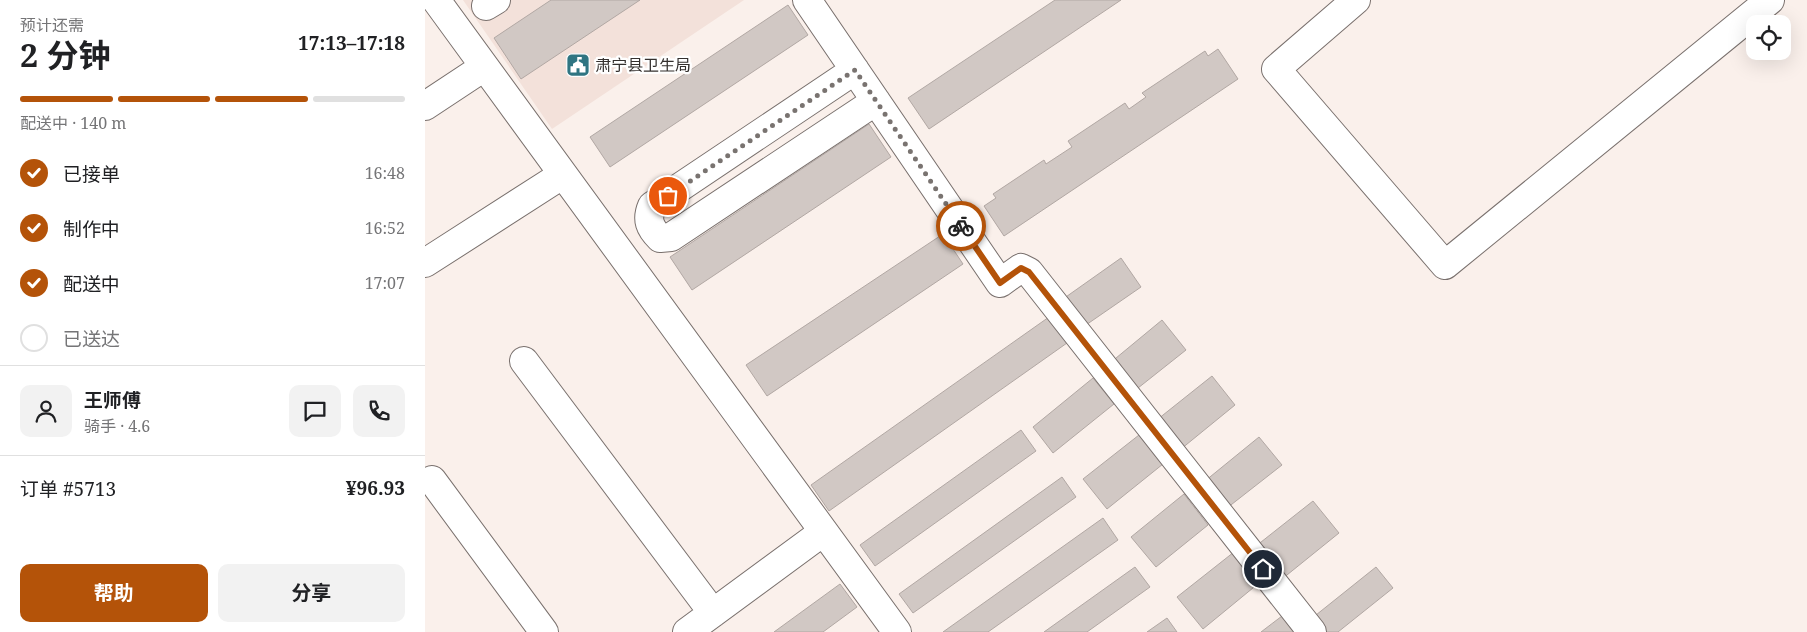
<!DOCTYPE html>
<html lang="zh">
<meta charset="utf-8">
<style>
:root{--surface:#fff;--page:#f2f2f2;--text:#202124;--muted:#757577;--line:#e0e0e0;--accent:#b45309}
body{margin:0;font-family:"Noto Serif","Noto Sans SC",serif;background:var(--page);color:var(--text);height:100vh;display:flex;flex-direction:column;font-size:19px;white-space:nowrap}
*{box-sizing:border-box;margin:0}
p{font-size:16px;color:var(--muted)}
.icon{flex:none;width:28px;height:28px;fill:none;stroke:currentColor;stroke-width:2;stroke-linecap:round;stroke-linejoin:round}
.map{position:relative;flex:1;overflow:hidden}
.drawer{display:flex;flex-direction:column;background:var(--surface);width:425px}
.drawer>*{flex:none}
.controls{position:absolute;left:1321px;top:15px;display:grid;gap:10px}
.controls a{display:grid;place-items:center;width:45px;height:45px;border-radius:10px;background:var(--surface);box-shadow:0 5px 20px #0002;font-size:25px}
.pin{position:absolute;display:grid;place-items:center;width:42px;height:42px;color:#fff;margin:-21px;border:2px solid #fff;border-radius:50%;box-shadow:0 1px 5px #0007}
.courier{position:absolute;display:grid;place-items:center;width:50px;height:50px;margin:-25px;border:4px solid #b45309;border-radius:50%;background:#fff;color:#222;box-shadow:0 1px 6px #0007}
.overview em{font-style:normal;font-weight:700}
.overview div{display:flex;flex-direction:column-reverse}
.overview{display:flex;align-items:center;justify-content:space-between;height:85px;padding:0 20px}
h1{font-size:32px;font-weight:700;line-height:38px}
.bar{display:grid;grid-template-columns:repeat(4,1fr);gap:8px 5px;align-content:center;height:60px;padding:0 20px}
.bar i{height:6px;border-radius:4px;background:var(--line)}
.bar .on{background:var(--accent)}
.bar p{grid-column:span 4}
.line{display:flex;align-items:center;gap:12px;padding:0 20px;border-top:1px solid var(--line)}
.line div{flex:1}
.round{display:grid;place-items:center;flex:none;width:52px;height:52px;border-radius:10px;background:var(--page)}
ol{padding:0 20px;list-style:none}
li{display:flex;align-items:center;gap:15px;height:55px}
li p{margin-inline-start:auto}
li .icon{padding:5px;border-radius:50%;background:var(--accent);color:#fff;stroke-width:4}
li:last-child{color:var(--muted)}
li i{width:28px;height:28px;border:2px solid var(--line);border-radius:50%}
.action{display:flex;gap:10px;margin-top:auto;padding:10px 20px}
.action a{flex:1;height:58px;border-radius:10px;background:var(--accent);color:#fff;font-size:20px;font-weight:700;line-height:58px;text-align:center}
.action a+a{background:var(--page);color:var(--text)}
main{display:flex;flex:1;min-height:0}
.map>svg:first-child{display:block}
.built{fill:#f3e1da}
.building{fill:#d1c8c4;stroke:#b1a7a3}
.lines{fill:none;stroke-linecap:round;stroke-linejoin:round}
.minor-casing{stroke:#79706d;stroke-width:30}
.minor{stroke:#fff;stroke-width:28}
.done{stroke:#797370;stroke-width:5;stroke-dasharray:0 9}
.route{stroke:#b45309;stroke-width:6}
.labels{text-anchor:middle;stroke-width:4.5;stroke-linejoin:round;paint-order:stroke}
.poi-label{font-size:16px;fill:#34302e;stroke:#fff;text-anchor:start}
</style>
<main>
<section class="drawer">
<div class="overview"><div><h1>2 分钟</h1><p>预计还需</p></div><em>17:13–17:18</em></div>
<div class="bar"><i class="on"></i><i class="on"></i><i class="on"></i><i></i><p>配送中 · 140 m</p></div>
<ol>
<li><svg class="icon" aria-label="check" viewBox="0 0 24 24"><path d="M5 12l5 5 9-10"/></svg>已接单<p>16:48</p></li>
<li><svg class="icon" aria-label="check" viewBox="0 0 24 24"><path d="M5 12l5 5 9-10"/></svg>制作中<p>16:52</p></li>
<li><svg class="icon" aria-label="check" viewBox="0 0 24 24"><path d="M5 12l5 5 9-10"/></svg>配送中<p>17:07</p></li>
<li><i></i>已送达</li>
</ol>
<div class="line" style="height:90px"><a class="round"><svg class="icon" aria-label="person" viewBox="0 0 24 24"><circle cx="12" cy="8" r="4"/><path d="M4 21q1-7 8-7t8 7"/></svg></a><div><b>王师傅</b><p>骑手 · 4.6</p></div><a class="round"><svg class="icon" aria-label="chat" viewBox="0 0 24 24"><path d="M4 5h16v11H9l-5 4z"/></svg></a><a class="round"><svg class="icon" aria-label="phone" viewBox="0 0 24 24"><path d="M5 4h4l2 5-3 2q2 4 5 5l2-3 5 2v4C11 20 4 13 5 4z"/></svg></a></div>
<div class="line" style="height:65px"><div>订单 #5713</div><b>¥96.93</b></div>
<div class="action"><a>帮助</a><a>分享</a></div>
</section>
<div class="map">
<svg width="1382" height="632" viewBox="0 0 1382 632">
<rect width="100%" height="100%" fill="#faf0eb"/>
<path class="built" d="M38 0H319L127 129Z"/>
<path class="building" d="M126 0H215L96 79 69 38Z
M630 0H696L504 129 483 98Z
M363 5 383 35 185 167 165 137Z
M793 49 813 79 579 236 559 206 571 198 568 194 619 160 621 164 647 147 643 141 700 103 704 109 721 97 717 93 780 51 783 56Z
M444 124 466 157 267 290 245 257Z
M518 234 538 264 342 396 321 365Z
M696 258 716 287 658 327 638 299Z
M624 317 642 343 404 511 386 485Z
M737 320 761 350 708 392 685 363Z
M787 376 810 405 756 449 733 419Z
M668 378 689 404 628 453 608 427Z
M596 430 611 451 450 566 435 545Z
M714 435 738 464 682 509 658 479Z
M834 437 857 465 802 508 780 481Z
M637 477 651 497 488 613 474 594Z
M759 494 783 525 731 567 706 537Z
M888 501 914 533 857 579 831 546Z
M678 518 693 540 563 632H518Z
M809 552 834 583 778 629 752 597Z
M710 567 725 587 662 632H619Z
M951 567 968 588 913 632H896L886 619Z
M415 584 432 607 398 632H349Z
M857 616 870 632H836Z
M742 618 752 632H722Z"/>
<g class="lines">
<g class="minor-casing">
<path id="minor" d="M11 0 472 632
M382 0 575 283 596 268 604 272 887 632
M931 0 851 69 1020 265 1345 0
M61 6 71 0
M430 70 227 206C221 220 225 228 235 238L246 237 451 101
M0 106 59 67
M0 263 137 175
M99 361 288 613
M7 480 119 632
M262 632 398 532"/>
</g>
<use href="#minor" class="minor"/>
</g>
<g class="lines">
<path class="done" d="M243 196 430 70 536 226"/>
<path class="route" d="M536 226 575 283 596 268 604 272 838 569"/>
</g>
<defs>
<g id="civic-square" transform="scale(1.25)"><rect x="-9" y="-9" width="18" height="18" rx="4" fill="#2f7582" stroke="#fff"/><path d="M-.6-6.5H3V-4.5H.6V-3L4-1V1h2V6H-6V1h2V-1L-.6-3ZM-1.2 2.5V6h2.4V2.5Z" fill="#fff"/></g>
</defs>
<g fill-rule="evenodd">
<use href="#civic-square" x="153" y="65"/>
</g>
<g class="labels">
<g class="poi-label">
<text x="170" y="71">肃宁县卫生局</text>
</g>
</g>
</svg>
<div class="controls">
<a><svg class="icon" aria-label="locate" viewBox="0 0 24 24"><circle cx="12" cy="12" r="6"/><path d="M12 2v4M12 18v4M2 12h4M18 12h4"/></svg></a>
</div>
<div class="pin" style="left:243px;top:196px;background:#ea580c"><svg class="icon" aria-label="bag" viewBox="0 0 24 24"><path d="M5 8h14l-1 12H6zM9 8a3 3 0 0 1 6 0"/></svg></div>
<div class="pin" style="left:838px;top:569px;background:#1f2937"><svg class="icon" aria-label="home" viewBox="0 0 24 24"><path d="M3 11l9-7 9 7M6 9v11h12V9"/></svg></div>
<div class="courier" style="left:536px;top:226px"><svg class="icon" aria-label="bike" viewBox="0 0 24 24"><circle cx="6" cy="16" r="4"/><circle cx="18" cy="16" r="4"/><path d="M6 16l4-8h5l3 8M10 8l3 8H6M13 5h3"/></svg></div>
</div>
</main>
